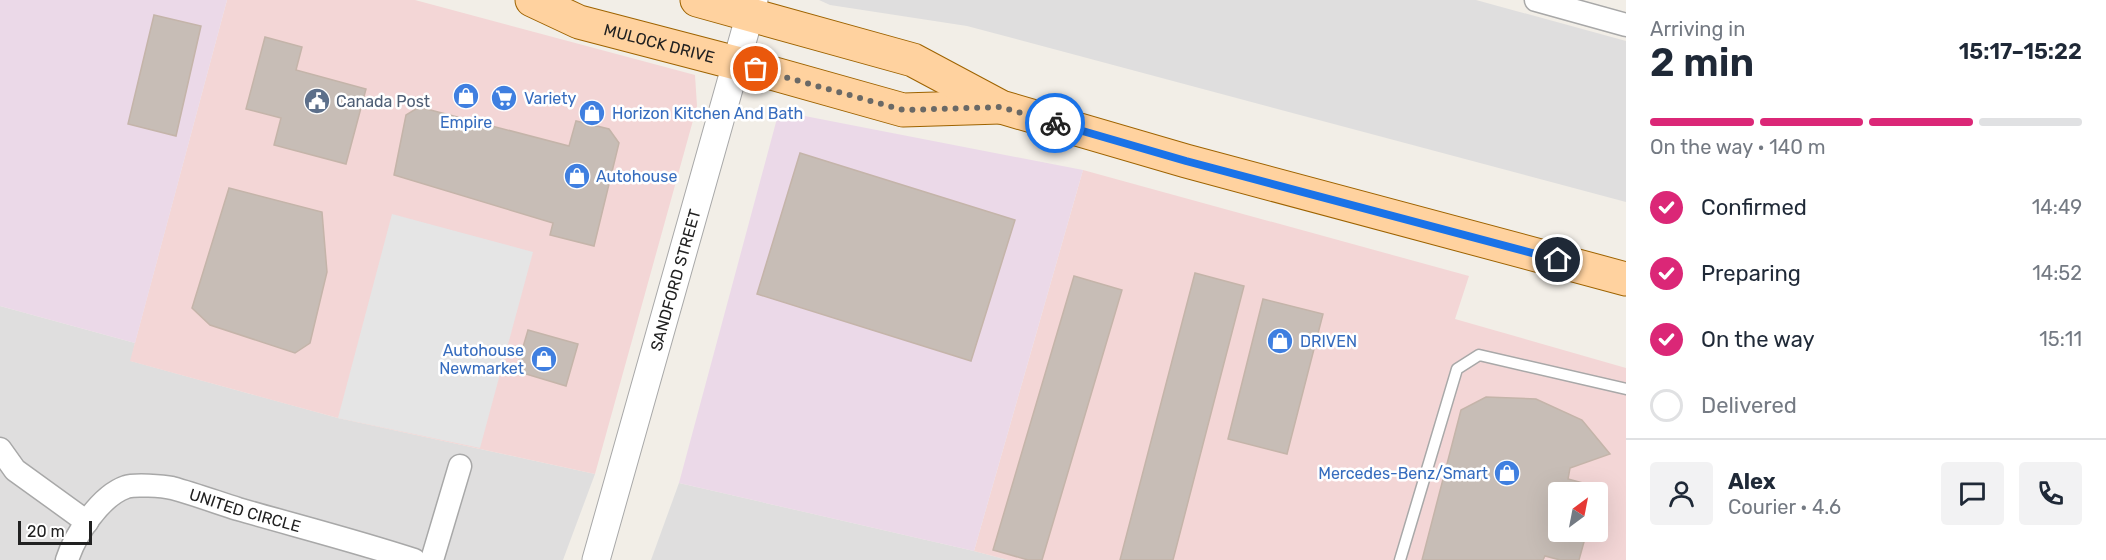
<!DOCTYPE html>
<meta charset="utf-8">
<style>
:root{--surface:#fff;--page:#f2f2f3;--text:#1f2937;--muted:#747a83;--line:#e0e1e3;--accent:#db2777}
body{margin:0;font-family:Rubik,sans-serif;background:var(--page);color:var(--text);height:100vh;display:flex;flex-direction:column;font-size:22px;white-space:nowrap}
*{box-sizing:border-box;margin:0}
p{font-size:20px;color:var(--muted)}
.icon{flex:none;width:33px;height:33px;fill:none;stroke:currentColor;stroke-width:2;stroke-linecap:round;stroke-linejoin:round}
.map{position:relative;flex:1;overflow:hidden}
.sheet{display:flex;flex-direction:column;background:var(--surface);width:480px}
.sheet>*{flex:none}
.needle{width:39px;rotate:32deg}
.controls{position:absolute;left:1548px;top:482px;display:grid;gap:12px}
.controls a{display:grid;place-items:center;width:60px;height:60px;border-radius:6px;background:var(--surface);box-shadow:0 6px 24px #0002;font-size:30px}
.scale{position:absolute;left:18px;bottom:15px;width:74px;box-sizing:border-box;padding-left:6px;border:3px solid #212121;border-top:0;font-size:16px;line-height:21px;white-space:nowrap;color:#212121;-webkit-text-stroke:4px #fff;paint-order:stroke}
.pin{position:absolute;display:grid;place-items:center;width:51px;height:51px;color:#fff;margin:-26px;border:3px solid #fff;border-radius:50%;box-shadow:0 2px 6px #0007}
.courier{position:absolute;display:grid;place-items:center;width:60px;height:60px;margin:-30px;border:4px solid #1a73e8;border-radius:50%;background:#fff;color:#222;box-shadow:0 2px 8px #0007}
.head em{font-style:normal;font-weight:600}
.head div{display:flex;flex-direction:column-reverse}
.head{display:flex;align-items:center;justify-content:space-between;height:102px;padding:0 24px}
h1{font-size:39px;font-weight:600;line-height:45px}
.bar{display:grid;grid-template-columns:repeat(4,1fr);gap:9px 6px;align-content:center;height:72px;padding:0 24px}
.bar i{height:8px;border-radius:4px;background:var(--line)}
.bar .on{background:var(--accent)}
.bar p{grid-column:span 4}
.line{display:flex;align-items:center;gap:15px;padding:0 24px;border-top:2px solid var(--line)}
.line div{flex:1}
.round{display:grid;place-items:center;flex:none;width:63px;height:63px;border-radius:6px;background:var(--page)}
ol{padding:0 24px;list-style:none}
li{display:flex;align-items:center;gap:18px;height:66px}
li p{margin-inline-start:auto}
li .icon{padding:6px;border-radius:50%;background:var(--accent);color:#fff;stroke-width:4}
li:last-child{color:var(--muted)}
li i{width:33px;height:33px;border:3px solid var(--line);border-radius:50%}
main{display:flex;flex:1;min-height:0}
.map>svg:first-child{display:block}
.residential{fill:#dfdede}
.commercial{fill:#f3d6d6;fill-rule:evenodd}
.industrial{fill:#ebd9e8}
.parking{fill:#e5e5e5}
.building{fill:#c7bdb6;stroke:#c4b4a9;stroke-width:1.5}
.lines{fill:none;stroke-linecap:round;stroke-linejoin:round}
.service-casing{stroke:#a8a8a8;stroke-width:13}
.minor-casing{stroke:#a8a8a8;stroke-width:25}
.tertiary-casing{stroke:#a8a8a8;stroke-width:29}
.primary-casing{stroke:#9e6300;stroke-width:35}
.service{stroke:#fff;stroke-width:10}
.minor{stroke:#fff;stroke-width:22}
.tertiary{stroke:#fff;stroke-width:27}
.primary{stroke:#ffd29f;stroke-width:33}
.done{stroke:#6a6966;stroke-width:6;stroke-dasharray:0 10.8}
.route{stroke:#1a73e8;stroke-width:8}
.labels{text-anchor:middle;stroke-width:5;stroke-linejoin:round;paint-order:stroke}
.street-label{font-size:16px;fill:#212121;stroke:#fff}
.shop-label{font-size:16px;fill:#366cbe;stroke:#fff;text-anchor:start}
.service-label{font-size:16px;fill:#4e5e75;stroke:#fff;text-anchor:start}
</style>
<main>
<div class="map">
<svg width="1626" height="560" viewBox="0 0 1626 560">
<rect width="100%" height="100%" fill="#f2eee7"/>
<path class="residential" d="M819 0H1476L1626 41V202L967 26 830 5Z
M0 306 135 343 131 361 338 418 595 474 563 560H0Z
M679 483 974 551 1008 560H651Z"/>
<path class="commercial" d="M227 0H415L695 75 697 106 595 474 338 418 130 361Z
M1083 170 1469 276 1455 319 1626 368V560H1008L974 551ZM1558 492H1598V531H1558Z"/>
<path class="industrial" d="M0 0H227L135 343 0 306Z
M779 111 1083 170 974 551 679 483Z"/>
<path class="parking" d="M392 214 533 252 480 448 338 418Z"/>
<path class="building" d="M154 15 201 26 176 136 128 124Z
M265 37 302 47 296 70 366 89 346 164 274 145 281 118 246 109Z
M419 107 569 146 576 121 609 129 619 143 594 246 550 235 553 223 394 175 406 115Z
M800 153 1015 220 971 361 757 294Z
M229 188 322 212 327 272 310 343 295 353 210 325 192 308Z
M1195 273 1244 286 1173 560H1120Z
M1074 276 1122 290 1042 560H1028L993 550Z
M1263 299 1323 314 1287 454 1228 439Z
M528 330 578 344 566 386 516 371Z
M1486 397 1536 399 1582 420 1610 454 1570 468 1568 479 1598 487 1597 492H1558V531H1587L1579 560H1560L1545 556 1543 560H1422L1461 410Z"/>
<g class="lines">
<g class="service-casing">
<path id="service" d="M1400 560 1457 369 1479 355 1626 389"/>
</g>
<g class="minor-casing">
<g id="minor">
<path d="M1536 0 1626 25"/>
<path d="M0 449 15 470 87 522"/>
<path id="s1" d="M67 560C75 535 100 496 126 487 134 484 163 486 172 488 194 494 216 502 238 509 297 526 356 541 414 560"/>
<path d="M432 560 460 466"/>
</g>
</g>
<g class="tertiary-casing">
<g id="tertiary">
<path id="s2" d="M596 560 754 0"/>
</g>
</g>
<g class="primary-casing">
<g id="primary">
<path id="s3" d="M532 0 579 22 736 63 903 110 1000 107"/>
<path d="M697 0 913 60 1001 107 1186 161 1626 279"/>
</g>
</g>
<use href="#service" class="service"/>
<use href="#minor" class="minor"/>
<use href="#tertiary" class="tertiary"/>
<use href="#primary" class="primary"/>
</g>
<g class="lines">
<path class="done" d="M756 69 903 110 1001 107 1055 123"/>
<path class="route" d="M1055 123 1186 161 1558 260"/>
</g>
<defs>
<g id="shop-disc" transform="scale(1.35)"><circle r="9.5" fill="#3f7fe0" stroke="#fff"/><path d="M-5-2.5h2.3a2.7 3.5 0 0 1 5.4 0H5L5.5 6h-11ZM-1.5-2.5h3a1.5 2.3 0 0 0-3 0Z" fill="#fff"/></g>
<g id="supermarket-disc" transform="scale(1.35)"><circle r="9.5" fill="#3f7fe0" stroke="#fff"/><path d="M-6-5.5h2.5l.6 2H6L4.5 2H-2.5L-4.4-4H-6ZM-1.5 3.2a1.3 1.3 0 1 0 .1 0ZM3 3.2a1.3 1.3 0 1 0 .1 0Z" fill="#fff"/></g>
<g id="civic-disc" transform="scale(1.35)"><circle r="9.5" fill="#5c6f8a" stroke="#fff"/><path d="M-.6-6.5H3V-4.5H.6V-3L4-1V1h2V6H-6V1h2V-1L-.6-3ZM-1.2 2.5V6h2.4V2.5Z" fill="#fff"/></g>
</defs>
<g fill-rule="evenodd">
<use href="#shop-disc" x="466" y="96"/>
<use href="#supermarket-disc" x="504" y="98"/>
<use href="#civic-disc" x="317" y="101"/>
<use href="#shop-disc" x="592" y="113"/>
<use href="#shop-disc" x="577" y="176"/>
<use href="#shop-disc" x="1280" y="341"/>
<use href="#shop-disc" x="544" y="359"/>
<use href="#shop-disc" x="1507" y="473"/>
</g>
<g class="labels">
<g class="street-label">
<text dy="6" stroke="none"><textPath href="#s3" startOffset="135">MULOCK DRIVE</textPath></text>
<text dy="6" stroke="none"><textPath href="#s2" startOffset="291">SANDFORD STREET</textPath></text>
<text dy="6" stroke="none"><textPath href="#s1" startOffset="219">UNITED CIRCLE</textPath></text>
</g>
<g class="shop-label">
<text x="524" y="104">Variety</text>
<text x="612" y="119">Horizon Kitchen And Bath</text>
<text x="466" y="128" text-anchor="middle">Empire</text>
<text x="596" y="182">Autohouse</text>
<text x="1300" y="347">DRIVEN</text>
<text x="524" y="356" text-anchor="end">Autohouse<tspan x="524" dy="18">Newmarket</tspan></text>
<text x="1488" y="479" text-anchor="end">Mercedes-Benz/Smart</text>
</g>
<g class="service-label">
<text x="336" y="107">Canada Post</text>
</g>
</g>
</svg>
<div class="controls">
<a><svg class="needle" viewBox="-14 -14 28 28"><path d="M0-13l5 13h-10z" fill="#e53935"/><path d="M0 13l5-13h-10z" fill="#747a83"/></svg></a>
</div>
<div class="scale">20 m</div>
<div class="pin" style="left:756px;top:69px;background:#ea580c"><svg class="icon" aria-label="bag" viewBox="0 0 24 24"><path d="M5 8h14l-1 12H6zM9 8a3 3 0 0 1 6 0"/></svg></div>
<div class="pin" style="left:1558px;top:260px;background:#1f2937"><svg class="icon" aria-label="home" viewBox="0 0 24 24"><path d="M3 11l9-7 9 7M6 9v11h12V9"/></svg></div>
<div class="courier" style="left:1055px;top:123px"><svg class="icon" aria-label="bike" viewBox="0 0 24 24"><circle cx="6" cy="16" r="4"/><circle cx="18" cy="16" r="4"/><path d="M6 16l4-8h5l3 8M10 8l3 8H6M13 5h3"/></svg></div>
</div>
<section class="sheet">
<div class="head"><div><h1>2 min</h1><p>Arriving in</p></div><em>15:17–15:22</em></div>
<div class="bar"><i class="on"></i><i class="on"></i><i class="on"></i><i></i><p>On the way · 140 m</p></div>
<ol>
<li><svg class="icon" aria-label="check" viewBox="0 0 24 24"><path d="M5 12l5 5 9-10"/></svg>Confirmed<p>14:49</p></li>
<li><svg class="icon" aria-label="check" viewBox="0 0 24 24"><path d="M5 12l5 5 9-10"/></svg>Preparing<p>14:52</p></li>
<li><svg class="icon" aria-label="check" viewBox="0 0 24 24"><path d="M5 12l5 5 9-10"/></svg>On the way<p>15:11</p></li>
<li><i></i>Delivered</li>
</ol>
<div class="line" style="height:108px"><a class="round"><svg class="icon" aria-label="person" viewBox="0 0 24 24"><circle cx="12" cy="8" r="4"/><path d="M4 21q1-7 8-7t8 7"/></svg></a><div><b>Alex</b><p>Courier · 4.6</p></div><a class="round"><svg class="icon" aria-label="chat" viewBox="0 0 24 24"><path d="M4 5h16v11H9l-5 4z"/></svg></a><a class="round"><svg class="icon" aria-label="phone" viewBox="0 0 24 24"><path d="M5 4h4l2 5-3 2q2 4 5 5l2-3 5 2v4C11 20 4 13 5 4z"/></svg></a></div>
</section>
</main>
